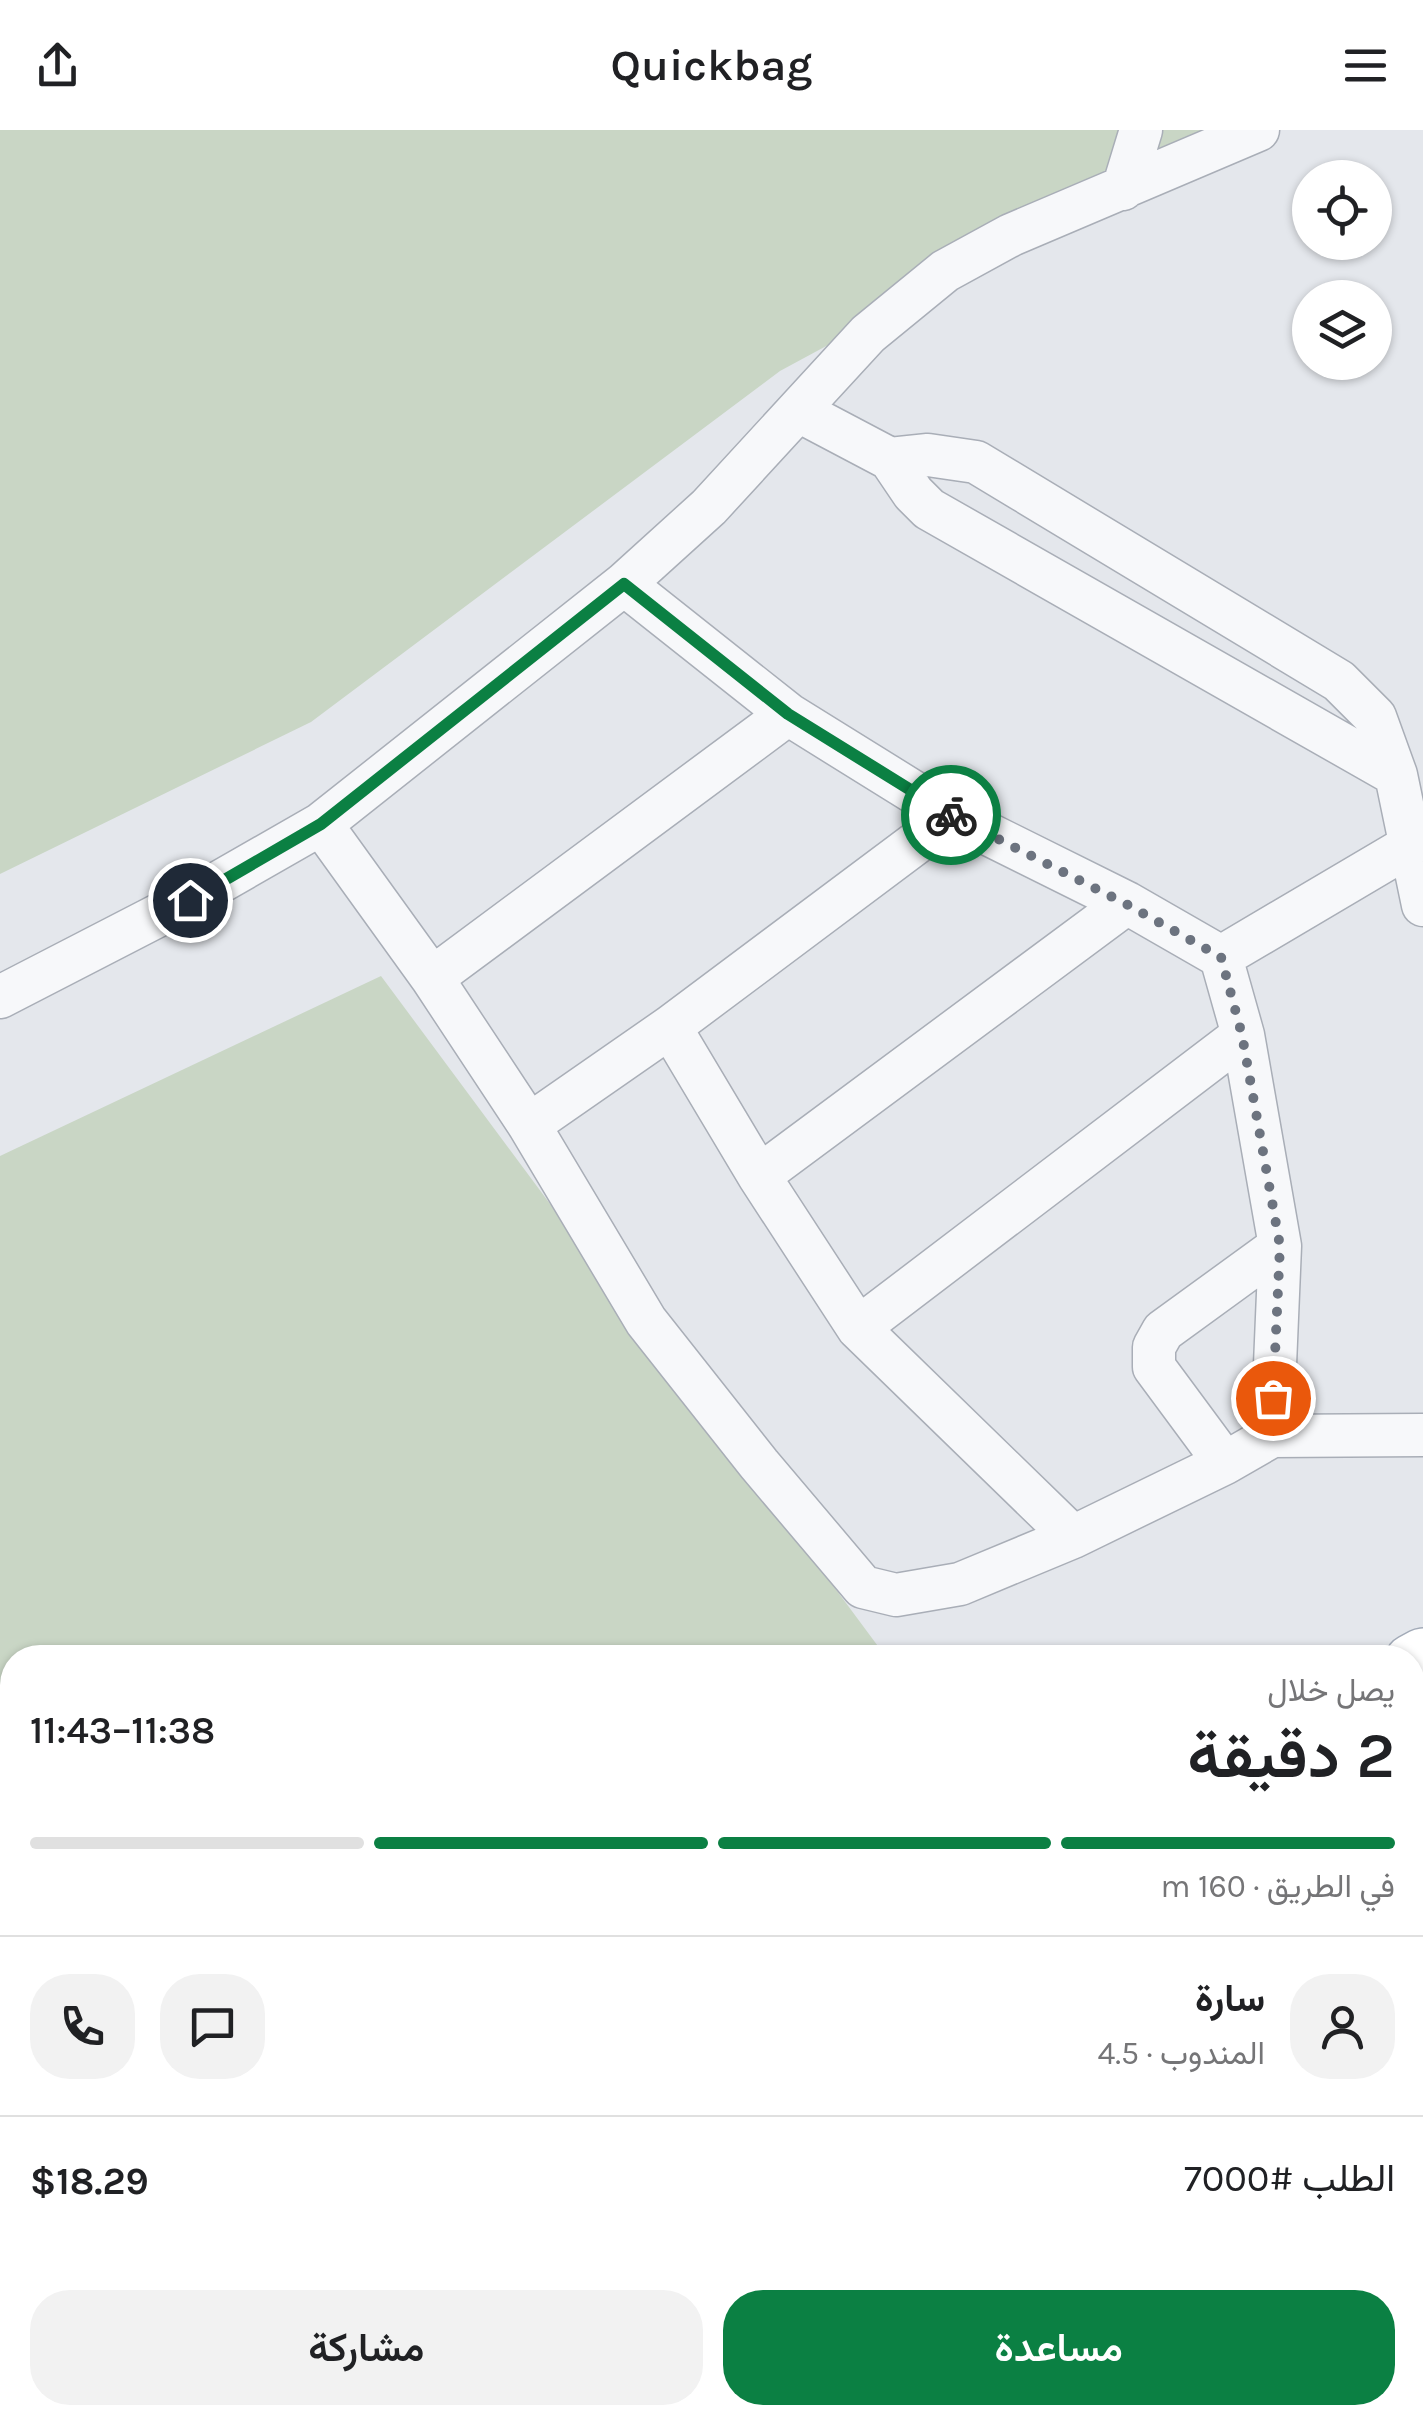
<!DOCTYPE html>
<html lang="ar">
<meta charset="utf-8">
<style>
:root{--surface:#fff;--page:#f2f2f2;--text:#202124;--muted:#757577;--line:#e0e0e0;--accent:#0b8043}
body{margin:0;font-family:Karla,Vazirmatn,sans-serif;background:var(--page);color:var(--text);direction:rtl;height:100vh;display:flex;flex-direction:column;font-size:38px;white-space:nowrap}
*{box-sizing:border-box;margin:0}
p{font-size:32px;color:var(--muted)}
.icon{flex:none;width:55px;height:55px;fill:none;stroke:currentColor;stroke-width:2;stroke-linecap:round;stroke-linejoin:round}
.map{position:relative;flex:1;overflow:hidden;direction:ltr}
.details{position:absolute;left:0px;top:1515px;width:1425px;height:780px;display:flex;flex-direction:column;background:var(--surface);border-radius:40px 40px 0 0;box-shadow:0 2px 8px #0004;direction:rtl}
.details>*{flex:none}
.controls{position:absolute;left:1292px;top:30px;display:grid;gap:20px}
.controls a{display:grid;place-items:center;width:100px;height:100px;border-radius:50%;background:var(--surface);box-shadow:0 2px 8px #0004;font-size:50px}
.pin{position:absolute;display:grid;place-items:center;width:85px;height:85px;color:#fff;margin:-42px;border:5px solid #fff;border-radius:50%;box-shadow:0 2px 10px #0007}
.courier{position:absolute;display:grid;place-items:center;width:100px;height:100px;margin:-50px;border:8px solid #0b8043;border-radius:50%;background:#fff;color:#222;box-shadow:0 2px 12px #0007}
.overview em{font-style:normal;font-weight:600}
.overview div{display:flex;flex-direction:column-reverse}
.overview{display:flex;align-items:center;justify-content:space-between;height:170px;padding:0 30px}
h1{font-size:65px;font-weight:600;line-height:75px}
.bar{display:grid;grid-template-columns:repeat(4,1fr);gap:15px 10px;align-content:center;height:120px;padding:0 30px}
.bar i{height:12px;border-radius:8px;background:var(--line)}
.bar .active{background:var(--accent)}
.bar p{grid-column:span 4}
.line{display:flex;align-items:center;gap:25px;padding:0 30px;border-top:2px solid var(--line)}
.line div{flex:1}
.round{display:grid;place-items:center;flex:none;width:105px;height:105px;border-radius:40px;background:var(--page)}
.primary-button{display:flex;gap:20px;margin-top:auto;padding:20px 30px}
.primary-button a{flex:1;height:115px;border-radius:40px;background:var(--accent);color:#fff;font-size:40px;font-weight:600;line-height:115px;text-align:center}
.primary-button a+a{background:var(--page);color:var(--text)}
header{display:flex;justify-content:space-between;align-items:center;height:130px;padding:0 30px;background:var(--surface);font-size:45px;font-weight:600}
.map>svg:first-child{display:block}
.green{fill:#c9d6c5}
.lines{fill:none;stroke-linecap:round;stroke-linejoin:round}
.minor-casing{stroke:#a9aeb7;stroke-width:45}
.major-casing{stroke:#a3abb8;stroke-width:58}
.minor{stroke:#f7f8fa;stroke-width:42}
.major{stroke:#fff;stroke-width:55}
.done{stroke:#6c737f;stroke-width:10;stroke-dasharray:0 18}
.route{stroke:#0b8043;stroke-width:12}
</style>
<header><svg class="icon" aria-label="menu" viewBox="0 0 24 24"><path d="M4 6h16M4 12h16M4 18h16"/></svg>Quickbag<svg class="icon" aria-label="share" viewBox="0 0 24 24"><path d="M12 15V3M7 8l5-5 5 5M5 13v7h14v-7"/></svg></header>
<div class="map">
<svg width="1423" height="2295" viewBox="0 0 1423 2295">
<rect width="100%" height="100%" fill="#e4e7ec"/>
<path class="green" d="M0 0H1226L780 241 311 592 0 744Z
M381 846 886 1527 12 1528V1775L0 1766V1026Z"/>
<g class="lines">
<g class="minor-casing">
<path id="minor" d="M1123 59 1141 0
M799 281 890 329 913 363 929 379 1396 645 1423 775
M890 329 928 325 976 332 1339 551 1375 587 1396 645
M624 454 788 584 952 686 1127 773 1221 827 1243 905 1280 1116 1272 1306 1225 1333
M321 694 432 848 529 995 646 1191 759 1334 863 1457 896 1465 960 1454 1073 1407 1225 1333 1154 1237V1217L1163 1201 1280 1116
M1221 827 1409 716
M432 848 788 584
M0 867 190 769 321 694 624 454 709 377 868 204 945 141 1011 105 1258 0
M670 897 759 1046 858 1198 1073 1407
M529 995 670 897 952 686
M759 1046 1127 773
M858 1198 1243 905
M1272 1306 1423 1305
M0 2219 12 2227
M1412 2235 1423 2236
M93 2282 111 2295
M492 2282 509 2295
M598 2282 614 2295
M161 2295 170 2282
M1251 2295 1256 2282"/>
</g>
<g class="major-casing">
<path id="major" d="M1412 1532 1423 1526
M1412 1587 1423 1580
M0 1869 12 1878
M0 1933 12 1941"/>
</g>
<use href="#minor" class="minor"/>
<use href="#major" class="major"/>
</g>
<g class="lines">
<path class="done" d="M951 685 1126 774 1221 827 1242 905 1280 1116 1273 1268"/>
<path class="route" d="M190 770 321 694 624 454 788 584 951 685"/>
</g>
</svg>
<div class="controls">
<a><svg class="icon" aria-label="locate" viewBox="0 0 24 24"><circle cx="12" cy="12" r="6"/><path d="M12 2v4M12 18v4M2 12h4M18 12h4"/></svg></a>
<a><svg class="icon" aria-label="layers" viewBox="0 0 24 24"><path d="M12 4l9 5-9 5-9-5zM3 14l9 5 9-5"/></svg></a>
</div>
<div class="pin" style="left:1273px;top:1268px;background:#ea580c"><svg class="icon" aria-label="bag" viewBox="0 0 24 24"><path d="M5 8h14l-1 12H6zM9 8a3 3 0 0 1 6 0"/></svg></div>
<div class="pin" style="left:190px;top:770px;background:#1f2937"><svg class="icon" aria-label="home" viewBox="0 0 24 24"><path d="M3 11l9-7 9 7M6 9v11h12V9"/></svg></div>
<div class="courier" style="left:951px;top:685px"><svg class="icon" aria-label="bike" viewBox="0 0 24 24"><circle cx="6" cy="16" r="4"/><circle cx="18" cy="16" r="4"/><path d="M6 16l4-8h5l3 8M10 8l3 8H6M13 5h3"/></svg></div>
<section class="details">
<div class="overview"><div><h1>2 دقيقة</h1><p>يصل خلال</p></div><em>11:38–11:43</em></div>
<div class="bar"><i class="active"></i><i class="active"></i><i class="active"></i><i></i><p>في الطريق · 160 m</p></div>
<div class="line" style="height:180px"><a class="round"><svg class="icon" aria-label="person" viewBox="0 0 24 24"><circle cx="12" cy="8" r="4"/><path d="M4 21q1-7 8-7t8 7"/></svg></a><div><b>سارة</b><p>المندوب · 4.5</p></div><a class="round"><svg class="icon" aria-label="chat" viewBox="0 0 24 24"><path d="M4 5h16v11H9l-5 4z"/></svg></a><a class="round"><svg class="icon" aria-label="phone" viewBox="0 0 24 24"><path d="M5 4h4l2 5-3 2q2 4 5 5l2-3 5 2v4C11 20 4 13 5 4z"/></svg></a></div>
<div class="line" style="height:130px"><div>الطلب #7000</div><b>$18.29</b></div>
<div class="primary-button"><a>مساعدة</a><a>مشاركة</a></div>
</section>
</div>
